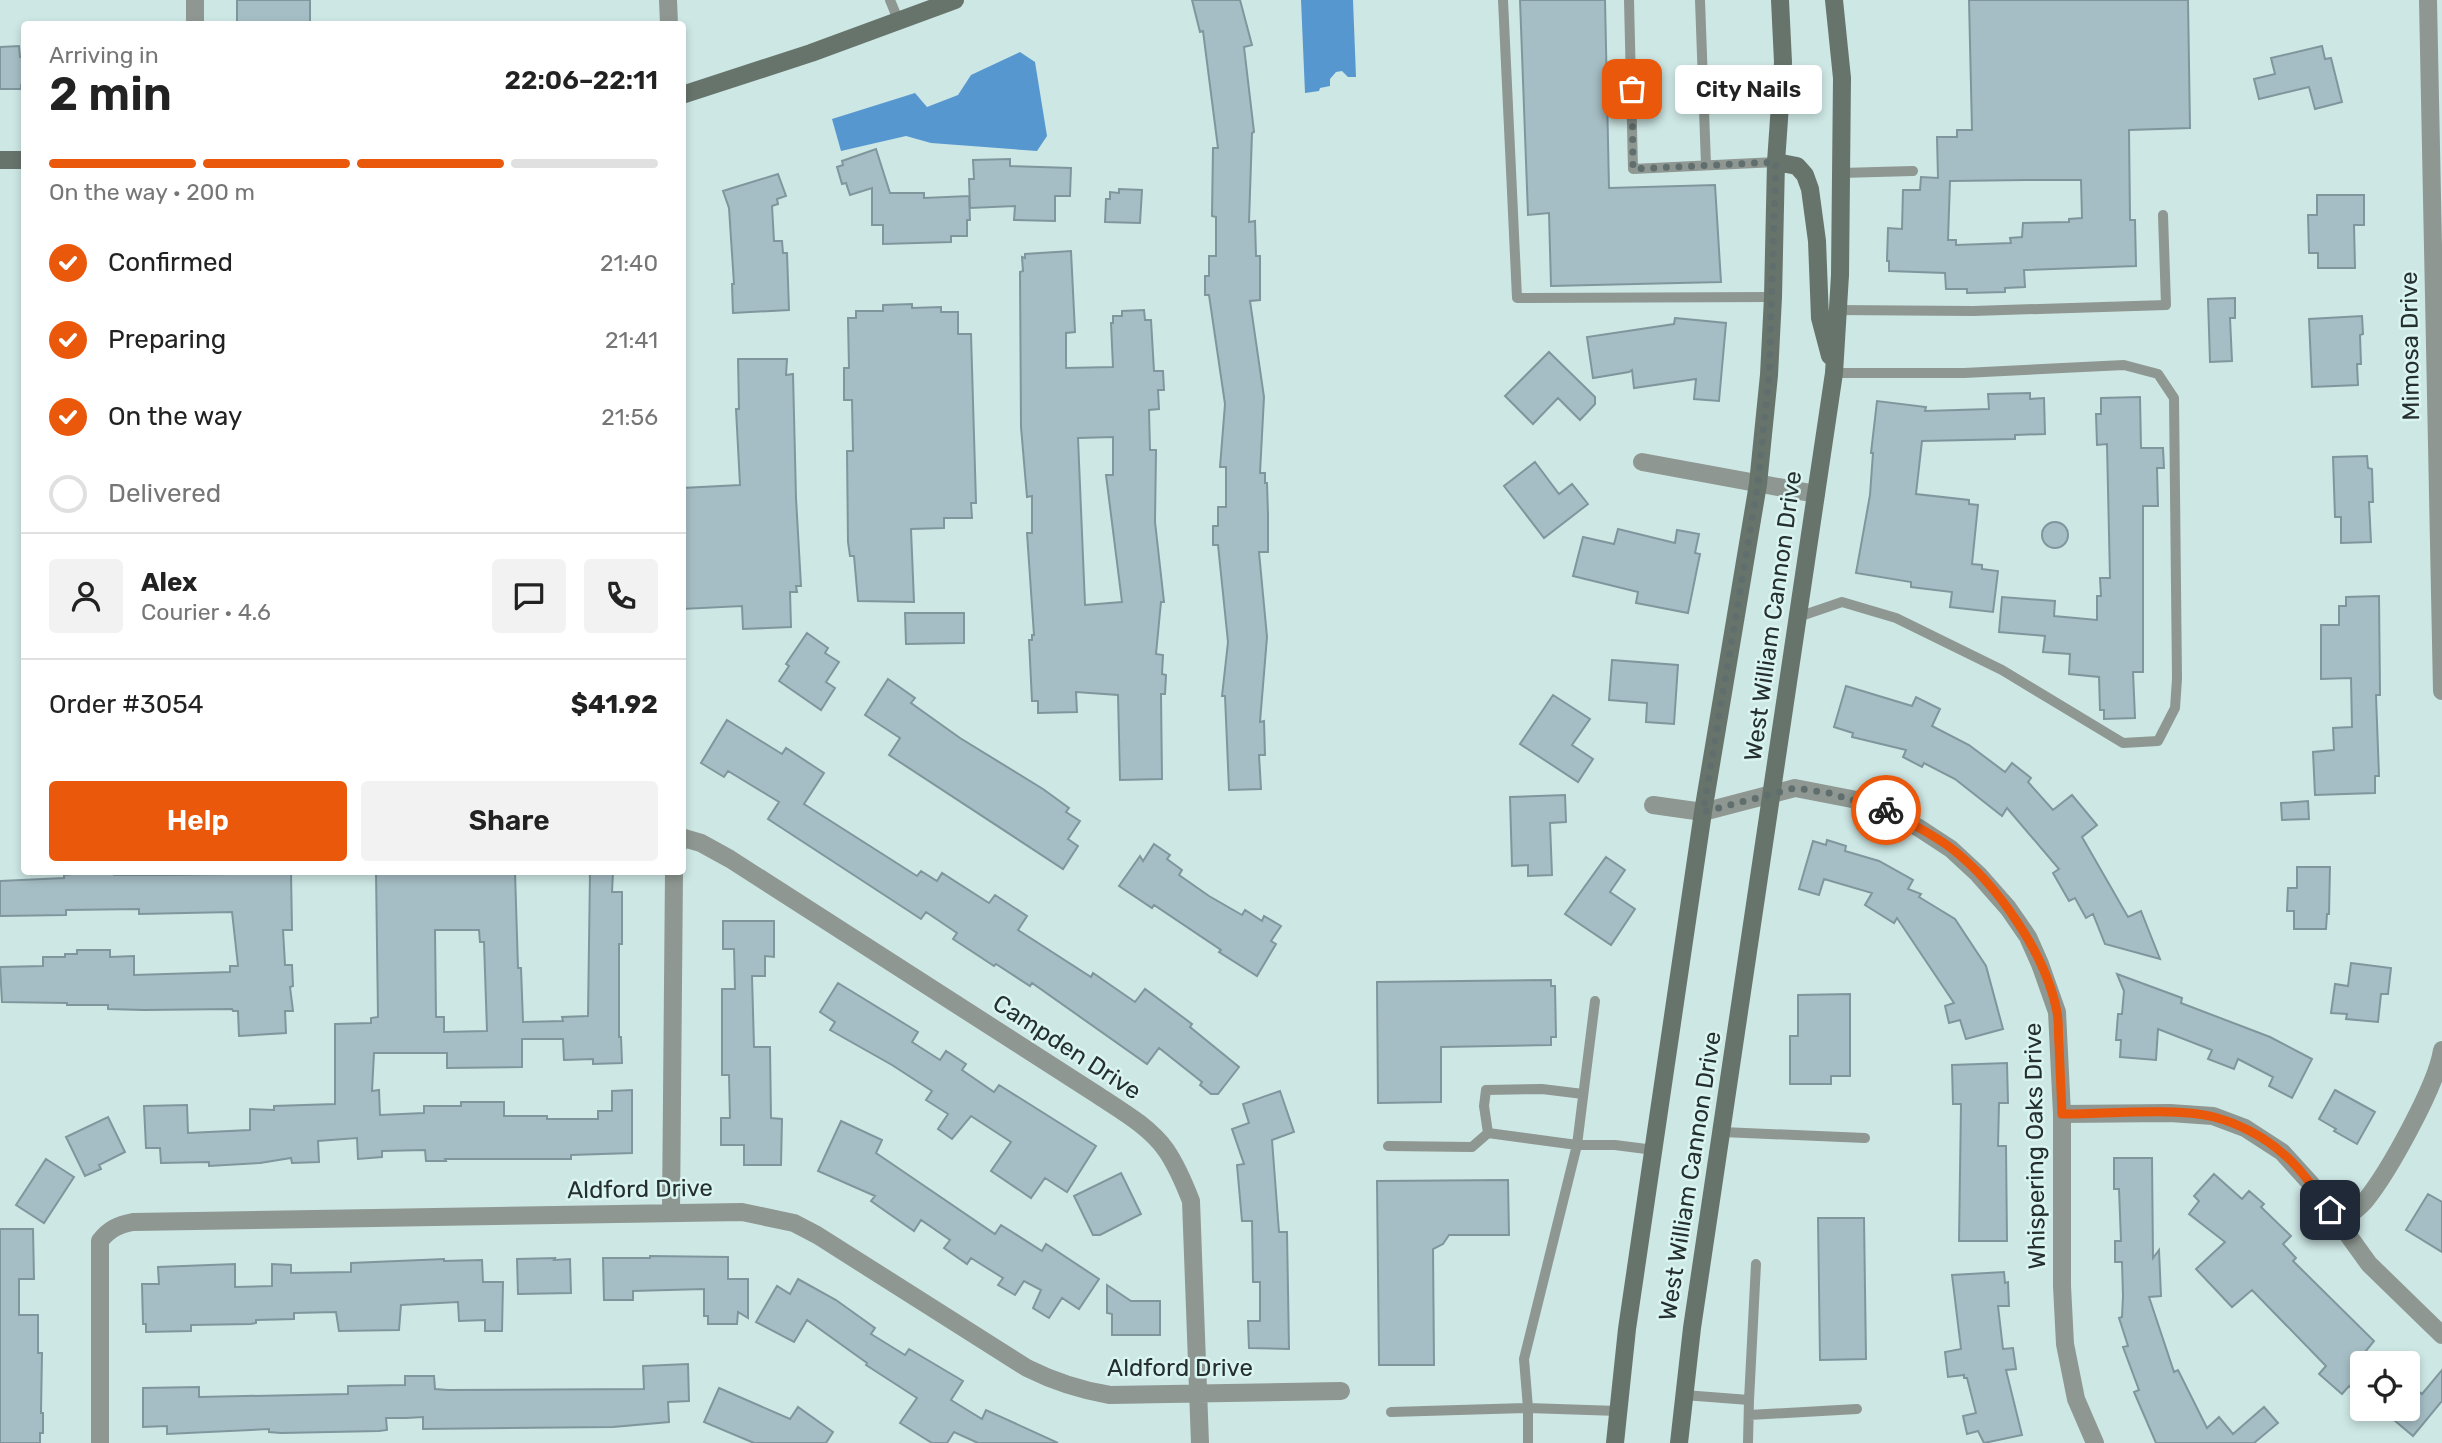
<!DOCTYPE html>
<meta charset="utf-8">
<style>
:root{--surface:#fff;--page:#f2f2f2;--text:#222;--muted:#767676;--line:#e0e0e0;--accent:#ea580c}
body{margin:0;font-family:Rubik,sans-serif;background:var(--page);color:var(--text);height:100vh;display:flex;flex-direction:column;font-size:26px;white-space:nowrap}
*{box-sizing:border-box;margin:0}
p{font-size:23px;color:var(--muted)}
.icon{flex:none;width:38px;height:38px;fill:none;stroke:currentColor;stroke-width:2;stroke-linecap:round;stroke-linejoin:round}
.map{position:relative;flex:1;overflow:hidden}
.sheet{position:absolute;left:21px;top:21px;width:665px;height:854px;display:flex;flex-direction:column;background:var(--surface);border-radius:7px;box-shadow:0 4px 10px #0003}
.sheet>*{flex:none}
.controls{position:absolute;left:2350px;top:1351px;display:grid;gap:14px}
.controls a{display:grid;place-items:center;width:70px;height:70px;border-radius:7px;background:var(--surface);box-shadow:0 4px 10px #0003;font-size:35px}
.pin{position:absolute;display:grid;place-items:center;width:60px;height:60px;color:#fff;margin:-30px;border-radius:14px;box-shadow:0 4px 10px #0006}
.courier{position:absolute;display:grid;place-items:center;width:70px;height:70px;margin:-35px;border:5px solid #ea580c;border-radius:50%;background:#fff;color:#222;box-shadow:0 2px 9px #0007}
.bubble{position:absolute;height:49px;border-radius:7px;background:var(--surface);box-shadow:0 4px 10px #0003;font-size:23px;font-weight:600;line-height:49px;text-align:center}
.head em{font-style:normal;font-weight:600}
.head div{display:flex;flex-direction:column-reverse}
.head{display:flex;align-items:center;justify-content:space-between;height:119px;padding:0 28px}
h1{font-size:46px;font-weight:600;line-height:52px}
.bar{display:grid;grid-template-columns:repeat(4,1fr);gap:10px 7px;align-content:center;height:84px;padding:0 28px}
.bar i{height:9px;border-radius:5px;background:var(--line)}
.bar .current{background:var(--accent)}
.bar p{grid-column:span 4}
.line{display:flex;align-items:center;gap:18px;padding:0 28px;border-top:2px solid var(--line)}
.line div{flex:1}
.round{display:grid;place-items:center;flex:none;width:74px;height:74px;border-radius:7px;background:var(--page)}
ol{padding:0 28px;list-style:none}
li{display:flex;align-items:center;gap:21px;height:77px}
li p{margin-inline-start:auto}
li .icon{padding:7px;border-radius:50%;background:var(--accent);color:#fff;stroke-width:4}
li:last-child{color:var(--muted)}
li i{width:38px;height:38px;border:4px solid var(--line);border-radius:50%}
.primary-button{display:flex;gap:14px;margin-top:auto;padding:14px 28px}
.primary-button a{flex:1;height:80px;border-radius:7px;background:var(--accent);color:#fff;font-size:28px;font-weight:600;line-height:80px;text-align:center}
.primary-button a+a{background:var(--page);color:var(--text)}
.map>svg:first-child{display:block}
.water{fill:#5797d0}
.building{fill:#a5bdc4;stroke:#7f969d;stroke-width:2;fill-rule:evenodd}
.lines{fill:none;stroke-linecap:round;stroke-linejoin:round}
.service{stroke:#8e9791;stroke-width:10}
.minor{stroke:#8e9791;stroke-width:18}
.tertiary{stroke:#8e9791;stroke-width:18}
.secondary{stroke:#67746b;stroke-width:18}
.done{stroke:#606f6e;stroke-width:7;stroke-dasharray:0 12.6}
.route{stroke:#ea580c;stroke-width:9}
.labels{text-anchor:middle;stroke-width:5;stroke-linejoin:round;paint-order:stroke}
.street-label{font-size:24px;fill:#252f2e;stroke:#daf5f1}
</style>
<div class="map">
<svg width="2442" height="1443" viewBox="0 0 2442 1443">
<rect width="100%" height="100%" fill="#cde7e4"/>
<path class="water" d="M1301 0H1353L1356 77H1348L1342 71 1336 72 1330 79V86L1320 88 1319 91 1305 93Z
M1020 52 1035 62 1047 136 1037 151 931 143 906 136 841 151 832 119 915 93 927 107 958 95 971 75Z"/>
<path class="building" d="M237 0H310V24H237Z
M1192 0H1240L1252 45 1244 47 1254 132 1252 133 1249 222 1255 221 1256 256H1260V300L1250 301 1264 397 1260 473H1265V483H1267L1268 514V552H1259L1267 637 1260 722 1264 721 1265 755H1259L1261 789 1229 790 1225 696H1222L1228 642 1218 545H1213V526H1218V507H1226V467H1220L1225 404 1209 295H1205V276H1209V256H1216V217L1212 216 1213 148H1218L1203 31 1200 32Z
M1520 0H1605L1609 188 1715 185 1721 282 1551 286 1549 213 1528 215Z
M1969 0H2188L2190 128 2129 130 2130 220H2135L2136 266 2024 270 2025 287 2005 288V292L1967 293V289H1946L1945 273 1889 271V261H1887L1888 228 1902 229 1903 190H1920L1921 177 1938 178 1937 137H1957V130H1972ZM2026 180H2081L2082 218 2069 219V222L2023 223 2022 237 2010 238 2011 243 1956 245V240H1948L1950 181Z
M19 46 20 57H24V85H21V89H0V47Z
M2322 46 2325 59 2331 58 2342 102 2315 109 2309 87 2259 99 2254 79 2275 74 2271 58Z
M876 149 890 193H924V198L969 196 970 220H967V236H951V242L883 244V225H872V188L850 195 846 183 842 184 837 167 843 165 842 161Z
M1010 159V166L1071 168 1070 196H1055V221L1014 220 1015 206 970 208 969 179H974L973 160Z
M778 174 786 196 777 199 778 204 772 206 774 241H782L783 253H787L789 310 733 313 732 284H734L729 208 723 191Z
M1119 189 1142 190 1140 223 1105 222 1106 199H1110V192L1119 193Z
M2317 195H2364V225H2354L2355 268H2318V253H2309L2308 215H2317Z
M1071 251 1075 332 1066 333V368L1113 367 1111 323H1113V316H1122V311L1144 310 1145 320H1151L1154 371H1163L1164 390H1158L1159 409 1149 410 1150 450H1156L1155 522 1164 602H1161L1156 654 1163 655 1162 674 1166 675 1165 694H1161L1162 779 1120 780 1118 695 1076 692 1077 712 1038 713V701H1032L1029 640H1032V635H1034L1027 533H1032V496L1027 497 1021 427 1020 272 1023 271 1022 257 1025 258V254ZM1113 437V475H1106L1122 602 1085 605 1078 438Z
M2235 298V318H2230L2232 361 2210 362 2208 299Z
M912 304V308L941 307V312H958V334H971L976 503H971L972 518H944V528L911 529 914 602 858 601 854 556H850L848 542 847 451H853L852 400H844V368H849L848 318H856V311H883V305Z
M2362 316 2363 334 2360 335 2361 364H2357L2358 385 2312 387 2309 319Z
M1675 318 1726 323 1719 401 1694 399 1696 379 1634 388 1632 370 1629 372 1593 378 1587 337 1674 324Z
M1549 352 1595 397V404L1580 420 1558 398 1533 424 1505 396Z
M738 359H787L786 375 793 374 796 498 801 586H796L797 592H790L791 627 743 629 742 606 682 609V488L740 485 736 409H739Z
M2030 393V399L2044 398 2045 434 2015 435V439L1922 441 1916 494 1969 500V504L1978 505 1972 564 1982 565V569L1998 571 1993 612 1950 607 1952 592 1911 587V582L1856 573 1870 495 1873 453H1871L1877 401 1926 407 1925 411 1989 409 1988 394Z
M2140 397 2141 448H2163L2164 468H2157L2158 506H2143V672H2133L2135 718 2104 719V710H2100L2099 677 2069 674 2070 654 2043 652 2045 636 1999 632 2002 597 2055 601 2054 616 2097 620V596H2101L2100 578H2110L2107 444 2097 445 2096 414H2101V398Z
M2367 456 2368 468 2372 469 2373 502H2369L2371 542 2341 543V517H2335L2333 457Z
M1535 462 1559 494 1572 484 1588 504 1544 538 1504 486Z
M2042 535a13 13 0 1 1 26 0a13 13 0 1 1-26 0Z
M1618 529 1675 543 1677 530 1699 534 1695 553 1700 554 1688 613 1636 603 1638 592 1573 576 1583 537 1614 544Z
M2379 596 2380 695H2376L2379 776H2375V793L2315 795 2313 752 2334 750 2333 728 2352 727 2351 678 2321 679V625H2339V606H2346V597Z
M905 613H964V643L906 644Z
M807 633 828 648 825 653 839 662 826 682 835 688 821 710 779 681 789 666 786 664Z
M1612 660 1678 665 1674 724 1646 722 1647 703 1609 700Z
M888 679 915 698 911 703 960 738 1043 789 1069 808 1066 812 1080 821 1068 839 1078 846 1063 869 889 755 900 738 865 715Z
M1846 686 1912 706 1916 697 1940 709 1932 726 1969 745 2005 772 2012 763 2031 778 2028 782 2053 810 2072 795 2097 825 2082 837 2128 917 2141 911 2160 959 2105 944 2093 914 2086 918 2075 898 2069 901 2053 873 2059 869 2007 808 2002 816 1955 779 1924 763 1922 767 1903 757 1906 750 1852 737 1853 733 1834 727Z
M1553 695 1590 719 1572 745 1593 759 1578 782 1520 744Z
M727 720 782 754 786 748 824 773 804 804 917 876 921 871 937 881 942 873 989 903 995 895 1027 916 1018 930 1091 977 1093 973 1135 1002 1145 989 1192 1024 1190 1027 1239 1067 1218 1094H1211L1200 1085 1202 1082 1159 1048 1147 1064 1032 983 1030 986 996 964 994 966 953 939 957 933 926 912 921 919 768 819 779 802 728 771 724 777 701 763Z
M1565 795 1566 822 1550 823 1552 875 1528 876V865L1512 866 1510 797Z
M2308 801 2309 819 2282 820 2281 803Z
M1827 840 1846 846 1845 851 1879 861 1913 880 1908 889 1921 894 1919 897 1955 919 1986 966 2003 1029 1966 1039 1960 1020 1949 1023 1945 1006 1954 1003 1897 918 1894 923 1865 905 1872 893 1824 879 1819 895 1799 889 1813 841 1826 845Z
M1154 844 1170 855 1167 859 1182 870 1179 875 1209 896 1242 915 1245 910 1262 921 1264 916 1281 926 1271 941 1276 944 1257 976 1219 952 1221 950 1154 905 1152 908 1119 886 1140 856 1143 861Z
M1606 857 1625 870 1610 892 1635 909 1611 945 1565 914Z
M2297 867H2330L2329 914H2327L2326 929H2294V911H2287L2288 888H2297Z
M90 872H113L114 875H170L232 874V872H291L292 930H283L285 965H292L293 986 290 987 293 1011H285L286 1033 239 1036 238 1011H233L232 1009 144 1010 108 1009V1005H67V1003L2 1002 0 967 43 966V957H65V954H77V950H110V957L134 956V975L230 972V966H238L232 912 139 914V909L66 910V915L0 916V881L64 878V875Z
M376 872H515L518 968H521L523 1022 563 1021 562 1017 588 1016 590 872H613L612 892H622V944H619V1037H621L622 1063 593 1064V1059L564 1060 563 1039H522V1067L447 1068V1053H374L372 1091 379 1090 380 1115 424 1113V1106H461V1102H504V1116H547V1119H598V1111H612V1091L632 1090V1153L571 1155V1159H445L446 1161H426L425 1150 382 1151V1157L358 1159 357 1138 318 1141 319 1162 292 1163 291 1158 260 1163 209 1166V1162L161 1163 160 1148H146L144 1106 187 1105 188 1133 250 1130V1109L274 1110V1106L335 1104V1024L371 1023V1018L378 1017ZM435 930H479L480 942H484L487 1031 444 1032V1017H436Z
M723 921H774V957L765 956V976H752L754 1047H770L771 1118 782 1119 781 1165H744V1145H721V1118H730L729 1075H722V989H735L734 949H723Z
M2351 963 2391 968 2388 994H2381L2378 1022 2346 1019 2347 1014 2331 1013 2335 984 2348 986Z
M2117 974 2182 998 2181 1003 2270 1037 2312 1059 2292 1098 2269 1086 2273 1077 2238 1059 2234 1069 2208 1059 2212 1050 2158 1029 2156 1060 2120 1057 2121 1040H2116L2118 1014H2122L2124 991Z
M1551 980V986H1555L1556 1037H1551V1045L1441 1047V1102L1378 1103 1377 982Z
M838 983 918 1032 912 1042 940 1060 946 1051 966 1064 962 1070 994 1092 999 1085 1096 1146 1067 1192 1045 1178 1031 1198 991 1171 1011 1142 971 1116 952 1139 938 1129 948 1114 926 1100 932 1091 892 1065 830 1030 835 1022 820 1012Z
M1850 994V1076H1831V1084H1790V1036H1798V995Z
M2007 1063 2008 1103H1999L1998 1146H2006L2007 1241H1959L1961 1104H1953L1952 1065Z
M2335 1090 2375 1112 2357 1144 2334 1131 2336 1129 2319 1119Z
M1280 1091 1294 1132 1272 1140 1279 1232H1287L1289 1349 1249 1348 1248 1321H1260V1282H1253L1252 1221H1242L1237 1165 1244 1164 1232 1129 1249 1123 1243 1104Z
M108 1117 125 1152 99 1165 101 1169 85 1176 66 1137Z
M841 1121 882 1140 876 1153 995 1234 1001 1225 1042 1251 1046 1244 1099 1279 1079 1309 1062 1298 1049 1318 1033 1308 1041 1290 1024 1281 1015 1295 998 1285 1003 1278 971 1258 967 1264 944 1248 950 1240 921 1220 914 1231 871 1201 875 1196 818 1171Z
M2114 1158H2152L2153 1258 2159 1250 2161 1296 2149 1297 2174 1372 2178 1370 2207 1428 2219 1417 2233 1434 2264 1407 2278 1423 2254 1443H2156L2134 1392 2139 1390 2123 1347 2128 1346 2119 1318 2122 1317 2123 1296 2122 1262H2115V1241H2121L2119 1189H2114Z
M46 1159 74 1177 44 1223 16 1205Z
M1121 1173 1141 1214 1100 1235H1093L1074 1196Z
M2214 1174 2242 1199 2249 1191 2264 1204 2261 1207 2291 1236 2283 1244 2296 1258 2293 1261 2374 1341 2365 1352 2377 1363H2362V1398L2349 1386 2342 1394 2319 1374 2326 1366 2252 1290 2232 1307 2196 1269 2225 1242 2189 1214 2199 1201 2194 1196Z
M1508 1180 1509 1235H1449L1443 1244 1433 1249 1434 1365H1379L1377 1181Z
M2428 1194 2442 1202V1252L2406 1230Z
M1818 1218H1864L1866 1359 1820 1360Z
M0 1229H33L34 1279H19V1315H38V1353H42L41 1413H43V1433H40V1443H0Z
M650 1256 728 1257V1279H748V1318L738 1312 737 1324H708V1316H704V1289L633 1291V1300H604L603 1258H650Z
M555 1258 554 1260 570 1259 571 1293 518 1294 517 1259Z
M444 1259V1261L482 1260 483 1282H503L502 1331H485V1320L459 1321 458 1302 401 1305 399 1330 339 1331 336 1312 294 1313V1319L256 1320V1323L251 1324 191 1325V1331L146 1332V1324H143L142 1284H159L158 1267 235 1264V1287L272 1286V1264L291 1265V1273L351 1272V1263Z
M2004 1272 2005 1283 2008 1282 2009 1306H1998L2003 1349 2013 1348 2016 1369 2006 1370 2022 1435 1984 1443 1978 1431 1967 1434 1963 1416 1976 1413 1967 1378H1964V1375L1948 1377 1945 1352 1961 1349 1952 1275Z
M798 1279 836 1300 875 1328 871 1334 905 1355 909 1349 963 1381 951 1400 982 1419 986 1410 1058 1443H978L954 1432 947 1443H932L900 1423 917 1398 866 1365 867 1363 807 1320 794 1342 756 1322 777 1286 790 1294Z
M1107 1285 1131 1301H1160V1335H1112V1314L1107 1313Z
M688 1364 689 1401 668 1402 669 1422 613 1427 423 1429V1417L406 1418H386L387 1430 379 1431 281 1433 269 1432V1429L167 1434V1426L143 1427V1388L199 1387V1397L348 1394V1386L405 1385V1376H434L435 1389 448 1390 644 1389 643 1366Z
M2442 1370V1401L2413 1436 2381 1409H2408V1383L2422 1394Z
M719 1388 790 1419 798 1407 833 1432 826 1443H754L704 1422Z"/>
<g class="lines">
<path class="service" d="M890 0 899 22
M1503 0 1517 298 1773 297
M1629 0 1633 169 1776 162
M1700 0 1706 165
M1841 173 1913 171
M1835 310 1973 311 2166 305 2163 215
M1798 617 1842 602 1896 618 2002 670 2123 743 2158 741 2175 708 2177 679 2174 398 2158 374 2124 365 1964 373H1834
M1583 1094 1542 1089 1486 1090 1484 1106 1488 1133 1577 1145 1595 1001
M1722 1132 1865 1138
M1388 1146 1472 1147 1488 1133
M1684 1395 1749 1400 1756 1264
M1391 1412 1528 1408 1524 1359 1577 1145H1615L1654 1150
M1749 1415 1857 1409
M1528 1443V1408L1618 1411
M1748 1443 1749 1400"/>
<path class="minor" d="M195 0V24
M668 0 669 24
M2428 0 2442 691
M1642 462 1816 494
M1653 805 1703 812
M682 841 684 838 701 843 730 859 1096 1094C1120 1110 1149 1126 1166 1150 1177 1166 1184 1183 1191 1201L1200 1443
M2062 1114 2170 1113 2213 1116 2245 1128 2282 1152 2312 1185 2369 1264 2442 1335
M671 1212 674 872
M2339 1222C2348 1216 2358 1209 2365 1201 2388 1173 2437 1085 2442 1050
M100 1443V1241C109 1229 118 1225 133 1222L742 1212 794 1223 817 1235 1027 1368C1055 1382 1079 1390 1110 1395L1341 1391"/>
<path class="tertiary" d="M1703 812 1795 788 1862 801 1886 811 1919 828 1951 849 1978 874 2008 908 2028 937 2040 964 2057 1012 2062 1114V1286L2065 1344 2076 1399 2095 1443"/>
<path class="secondary" d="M682 95 811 53 955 0
M0 160H24
M1776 162 1797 166 1805 175 1810 189 1817 241 1820 318 1830 356
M1615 1443 1627 1329 1703 812 1758 484 1769 375 1773 297 1776 162 1783 62 1780 0
M1679 1443 1692 1328 1834 373 1840 275 1842 78 1834 0"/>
</g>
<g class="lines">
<path class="done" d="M1632 89 1633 169 1776 162 1769 375 1758 484 1703 812 1795 788 1829 793 1886 810"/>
<path class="route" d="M1886 810C1908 822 1931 833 1951 848 1997 884 2046 954 2057 1012 2059 1022 2058 1034 2059 1044 2060 1067 2061 1090 2062 1114 2106 1114 2174 1107 2214 1117 2237 1123 2263 1136 2281 1152 2300 1167 2315 1190 2330 1210"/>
</g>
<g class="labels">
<g class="street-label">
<text transform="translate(2410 346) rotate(-91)" y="8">Mimosa Drive</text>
<text transform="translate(1773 616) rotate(-82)" y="8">West William Cannon Drive</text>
<text transform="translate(1067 1047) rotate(33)" y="8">Campden Drive</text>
<text transform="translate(2035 1146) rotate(-91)" y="8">Whispering Oaks Drive</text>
<text transform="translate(1690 1176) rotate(-81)" y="8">West William Cannon Drive</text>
<text transform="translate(640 1189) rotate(-1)" y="8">Aldford Drive</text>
<text x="1180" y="1376">Aldford Drive</text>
</g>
</g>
</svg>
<div class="controls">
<a><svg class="icon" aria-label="locate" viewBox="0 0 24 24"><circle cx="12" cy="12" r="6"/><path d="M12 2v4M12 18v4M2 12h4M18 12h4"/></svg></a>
</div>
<div class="pin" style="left:1632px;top:89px;background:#ea580c"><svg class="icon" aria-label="bag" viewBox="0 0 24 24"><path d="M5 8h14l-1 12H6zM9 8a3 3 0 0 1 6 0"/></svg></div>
<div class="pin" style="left:2330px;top:1210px;background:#1f2937"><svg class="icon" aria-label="home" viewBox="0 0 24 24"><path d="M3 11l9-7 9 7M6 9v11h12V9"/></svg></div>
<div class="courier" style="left:1886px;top:810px"><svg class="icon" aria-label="bike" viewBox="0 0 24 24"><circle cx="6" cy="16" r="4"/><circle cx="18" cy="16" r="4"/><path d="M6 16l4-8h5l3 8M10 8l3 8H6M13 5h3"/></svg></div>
<div class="bubble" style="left:1675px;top:65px;width:147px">City Nails</div>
<section class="sheet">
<div class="head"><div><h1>2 min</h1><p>Arriving in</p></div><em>22:06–22:11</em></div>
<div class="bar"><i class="current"></i><i class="current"></i><i class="current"></i><i></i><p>On the way · 200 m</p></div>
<ol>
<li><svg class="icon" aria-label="check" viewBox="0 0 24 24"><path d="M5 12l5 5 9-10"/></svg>Confirmed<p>21:40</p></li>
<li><svg class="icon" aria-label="check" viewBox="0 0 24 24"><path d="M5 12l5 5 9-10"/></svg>Preparing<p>21:41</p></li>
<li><svg class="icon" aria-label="check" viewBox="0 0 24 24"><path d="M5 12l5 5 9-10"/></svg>On the way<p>21:56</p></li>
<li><i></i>Delivered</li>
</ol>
<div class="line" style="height:126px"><a class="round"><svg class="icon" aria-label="person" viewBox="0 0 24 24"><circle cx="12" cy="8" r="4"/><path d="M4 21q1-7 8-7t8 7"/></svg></a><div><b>Alex</b><p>Courier · 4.6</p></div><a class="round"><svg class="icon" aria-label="chat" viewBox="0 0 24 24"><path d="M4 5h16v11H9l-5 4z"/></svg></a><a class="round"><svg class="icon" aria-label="phone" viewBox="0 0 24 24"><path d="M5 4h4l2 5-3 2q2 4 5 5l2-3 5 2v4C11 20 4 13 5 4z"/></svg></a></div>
<div class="line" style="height:91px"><div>Order #3054</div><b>$41.92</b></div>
<div class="primary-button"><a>Help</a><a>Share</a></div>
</section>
</div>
